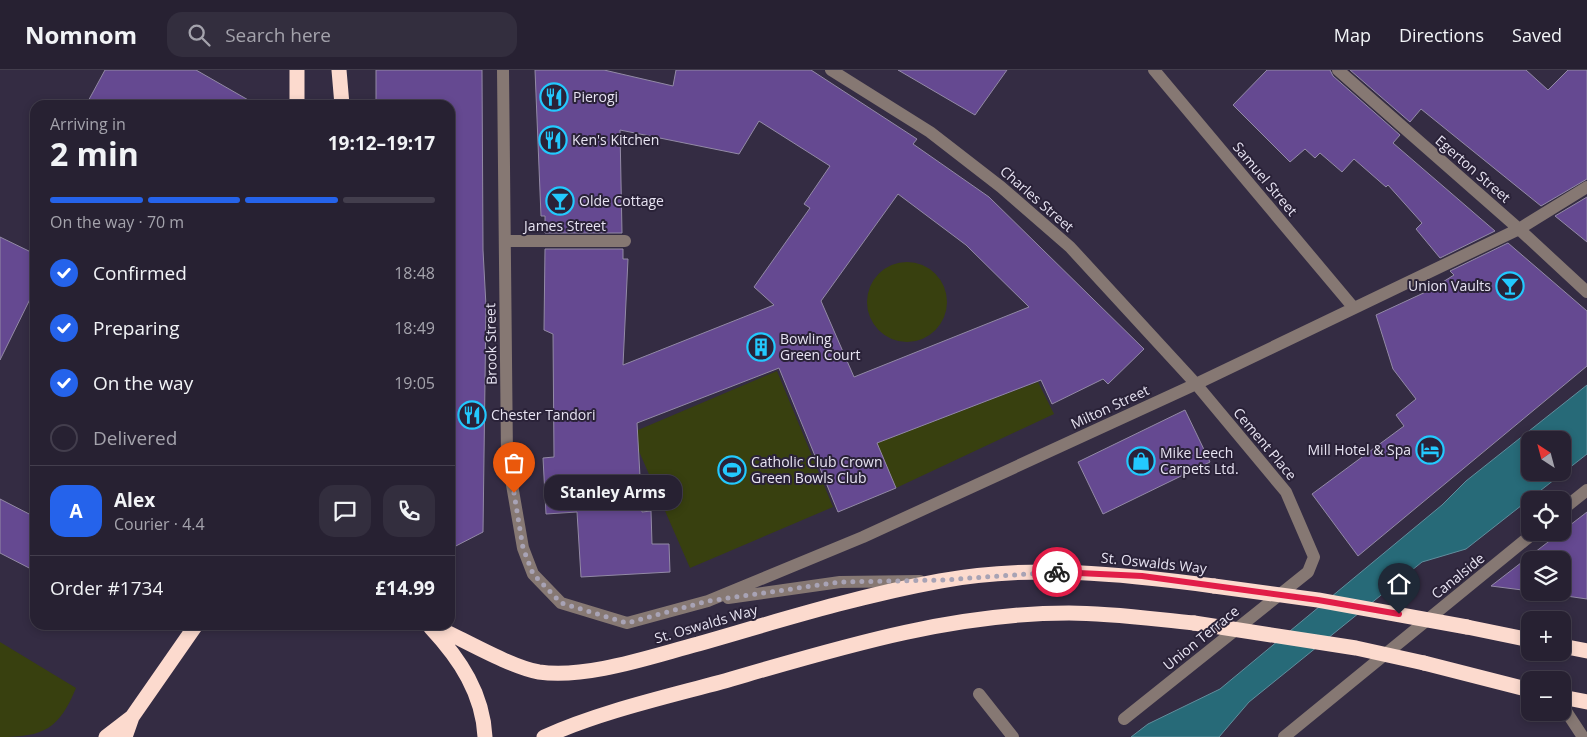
<!DOCTYPE html>
<meta charset="utf-8">
<style>
:root{--surface:#272132;--page:#332e3e;--text:#f1f3f6;--muted:#a4a3ac;--line:#433e4d;--accent:#2563eb}
body{margin:0;font-family:"Open Sans",sans-serif;background:var(--page);color:var(--text);height:100vh;display:flex;flex-direction:column;font-size:19px;white-space:nowrap}
*{box-sizing:border-box;margin:0}
p{font-size:16px;color:var(--muted)}
.icon{flex:none;width:28px;height:28px;fill:none;stroke:currentColor;stroke-width:2;stroke-linecap:round;stroke-linejoin:round}
.map{position:relative;flex:1;overflow:hidden}
.sheet{position:absolute;left:30px;top:30px;width:425px;height:530px;display:flex;flex-direction:column;background:var(--surface);border-radius:15px;box-shadow:0 2px 8px #0003,0 0 0 1px var(--line)}
.sheet>*{flex:none}
.needle{width:32px;rotate:324deg}
.controls{position:absolute;left:1521px;top:361px;display:grid;gap:10px}
.controls a{display:grid;place-items:center;width:50px;height:50px;border-radius:10px;background:var(--surface);box-shadow:0 2px 8px #0003,0 0 0 1px var(--line);font-size:25px}
.pin{position:absolute;display:grid;place-items:center;width:42px;height:42px;color:#fff;margin:-51px -21px;border-radius:50% 50% 50% 0;rotate:-45deg;box-shadow:0 0 5px #0007}
.pin .icon{rotate:45deg}
.courier{position:absolute;display:grid;place-items:center;width:50px;height:50px;margin:-25px;border:4px solid #e11d48;border-radius:50%;background:#fff;color:#222;box-shadow:0 1px 6px #0007}
.bubble{position:absolute;height:35px;border-radius:15px;background:var(--surface);box-shadow:0 2px 8px #0003,0 0 0 1px var(--line);font-size:16px;font-weight:700;line-height:35px;text-align:center}
.overview em{font-style:normal;font-weight:700}
.overview div{display:flex;flex-direction:column-reverse}
.overview{display:flex;align-items:center;justify-content:space-between;height:85px;padding:0 20px}
h1{font-size:32px;font-weight:700;line-height:38px}
.bar{display:grid;grid-template-columns:repeat(4,1fr);gap:8px 5px;align-content:center;height:60px;padding:0 20px}
.bar i{height:6px;border-radius:4px;background:var(--line)}
.bar .on{background:var(--accent)}
.bar p{grid-column:span 4}
.line{display:flex;align-items:center;gap:12px;padding:0 20px;border-top:1px solid var(--line)}
.line div{flex:1}
.round{display:grid;place-items:center;flex:none;width:52px;height:52px;border-radius:15px;background:var(--page)}
ol{padding:0 20px;list-style:none}
li{display:flex;align-items:center;gap:15px;height:55px}
li p{margin-inline-start:auto}
li .icon{padding:5px;border-radius:50%;background:var(--accent);color:#fff;stroke-width:4}
li:last-child{color:var(--muted)}
li i{width:28px;height:28px;border:2px solid var(--line);border-radius:50%}
header{display:flex;align-items:center;gap:30px;box-sizing:border-box;height:70px;padding:0 25px;background:var(--surface);border-bottom:1px solid var(--line)}
header strong{font-size:24px}
nav{display:flex;gap:28px;margin-inline-start:auto;font-size:18px}
.search{width:350px;height:45px;background:var(--page);display:flex;align-items:center;gap:12px;box-sizing:border-box;padding:0 18px;border-radius:15px;color:var(--muted);font-size:19px}
.map>svg:first-child{display:block}
.green{fill:#38400f}
.water{fill:#276a78;stroke:#618e9d;fill-rule:evenodd}
.building{fill:#654991;stroke:#938aa6;fill-rule:evenodd}
.lines{fill:none;stroke-linecap:round;stroke-linejoin:round}
.minor{stroke:#867873;stroke-width:12}
.highway{stroke:#fcdace;stroke-width:15}
.highway-bridge{stroke:#fcdace;stroke-width:15}
.done{stroke:#a8a3b5;stroke-width:5;stroke-dasharray:0 9}
.route{stroke:#e11d48;stroke-width:6}
.labels{text-anchor:middle;stroke-width:4;stroke-linejoin:round;paint-order:stroke}
.poi-label{font-size:14px;fill:#e7e3f2;stroke:#2a2238;text-anchor:start}
.street-label{font-size:14px;fill:#e7e3f2;stroke:#2a2238}
</style>
<header>
<strong>Nomnom</strong>
<div class="search"><svg class="icon" aria-label="search" viewBox="0 0 24 24"><circle cx="10" cy="10" r="6"/><path d="M15 15l6 6"/></svg>Search here</div>
<nav><a>Map</a><a>Directions</a><a>Saved</a></nav>
</header>
<div class="map">
<svg width="1587" height="667" viewBox="0 0 1587 667">
<rect width="100%" height="100%" fill="#342c43"/>
<path class="green" d="M867 232a40 40 0 1 1 80 0a40 40 0 1 1-80 0Z
M777 301 833 437 690 498 631 363Z
M1038 312 1054 344 896 418 877 373Z
M0 572 76 618C59 659 44 667 0 667Z"/>
<path class="water" d="M1587 315V384L1466 479 1422 492 1249 632 1219 667H1131L1148 654 1220 619 1442 435 1466 411ZM1530 370H1562V402H1530Z"/>
<path class="building" d="M105 0H196L257 35H86Z
M376 0H482L483 180 486 236 483 462 450 479V35H376Z
M535 0H604L673 16 676 0H811L917 69 913 74 989 127 1144 279 1108 314 1103 309 1052 334 1041 310 877 373 896 418 838 442 779 298 637 353 642 442 651 441 652 474H669L670 502 581 507 577 442 546 444 543 388 554 387 553 264 544 260 545 179H623V189H628L623 295 774 235 754 217 810 138 804 134 830 96 759 51 739 84 620 60 622 163H545V146H541ZM898 124 966 175 1029 237 854 307 821 231Z
M898 0H1007L975 45Z
M1267 0H1330L1333 6 1400 65 1393 73 1495 161 1440 188 1416 159 1422 153 1388 115 1386 117 1354 89 1342 102 1320 83 1315 88 1305 79 1290 92 1233 35Z
M1350 0H1526L1548 20 1568 0H1587V109L1541 136 1421 39 1410 52Z
M1587 127V172L1555 146Z
M0 167 35 184V219L0 290Z
M1508 173 1587 241V296L1358 486 1312 424 1404 356 1396 345 1416 329 1393 299 1376 245 1430 220 1454 205 1450 201Z
M1185 340 1210 392 1103 444 1078 392Z
M0 429 35 447V501L0 483Z
M1587 442V529L1539 522H1562V490H1530V521L1491 516Z"/>
<g class="lines">
<path class="minor" d="M503 0 507 386 523 478 533 504 561 533 627 553 708 531 863 467 1196 314 1519 159 1587 117
M831 0 930 62 1001 117 1070 177 1196 314 1286 422 1314 487 1308 502 1124 649
M1154 0 1353 237
M1338 0 1519 159 1587 222
M505 171H625
M1562 440 1587 420
M728 528 840 512 920 511
M979 624 1013 667
M1562 635 1583 667
M1284 667 1535 462"/>
<path class="highway" d="M297 0V35
M339 0 342 35
M432 555C461 568 510 597 539 602 587 609 652 586 698 574 778 551 858 526 940 511 1031 494 1124 504 1214 516
M1467 557 1530 570
M431 558C460 589 483 624 485 667
M1562 576 1587 581
M1424 593 1530 620
M1562 627 1587 632
M106 667 132 647
M125 667 132 647 196 555
M544 667C600 642 662 628 721 612 835 579 949 543 1069 543 1111 543 1152 549 1194 553"/>
<path class="highway-bridge" d="M1214 516 1318 530 1467 557
M1194 553 1356 578 1424 593"/>
</g>
<g class="lines">
<path class="done" d="M514 423 523 478 533 504 561 533 627 553 708 531 840 512 943 510 1057 502"/>
<path class="route" d="M1057 502 1142 506 1318 530 1399 544"/>
</g>
<defs>
<g id="restaurant-ring" transform="scale(1.4375)"><circle r="9.5" fill="#2a2238" stroke="#23c9fe" stroke-width="1.5"/><path d="M-5-6h1v4h1v-4h1v4h1v-4h1v5L-1.5 .5V6h-2V.5L-5-1ZM5-6V6H3V1.5H1.5Q1.5-4 5-6Z" fill="#23c9fe"/></g>
<g id="bar-ring" transform="scale(1.4375)"><circle r="9.5" fill="#2a2238" stroke="#23c9fe" stroke-width="1.5"/><path d="M-6-5H6L.8 .8V4.5H3.5V6h-7V4.5H-.8V.8Z" fill="#23c9fe"/></g>
<g id="building-ring" transform="scale(1.4375)"><circle r="9.5" fill="#2a2238" stroke="#23c9fe" stroke-width="1.5"/><path d="M-4-6H4V6H1V3H-1V6H-4ZM-2.5-4.3h1.7v1.8h-1.7ZM.8-4.3h1.7v1.8H.8ZM-2.5-1h1.7V.8h-1.7ZM.8-1h1.7V.8H.8Z" fill="#23c9fe"/></g>
<g id="hotel-ring" transform="scale(1.4375)"><circle r="9.5" fill="#2a2238" stroke="#23c9fe" stroke-width="1.5"/><path d="M-6-4.5h1.5V1H6V5H4.5V3h-9V5H-6ZM-4 0a1.8 1.8 0 1 1 3.6 0ZM.5 0V-2.5h3Q6-2.5 6 0Z" fill="#23c9fe"/></g>
<g id="shop-ring" transform="scale(1.4375)"><circle r="9.5" fill="#2a2238" stroke="#23c9fe" stroke-width="1.5"/><path d="M-5-2.5h2.3a2.7 3.5 0 0 1 5.4 0H5L5.5 6h-11ZM-1.5-2.5h3a1.5 2.3 0 0 0-3 0Z" fill="#23c9fe"/></g>
<g id="stadium-ring" transform="scale(1.4375)"><circle r="9.5" fill="#2a2238" stroke="#23c9fe" stroke-width="1.5"/><path d="M0-5a6.5 5 0 1 0 0 10a6.5 5 0 1 0 0-10ZM-3.5-1.8h7v3.6h-7Z" fill="#23c9fe"/></g>
</defs>
<g fill-rule="evenodd">
<use href="#restaurant-ring" x="554" y="27"/>
<use href="#restaurant-ring" x="553" y="70"/>
<use href="#bar-ring" x="560" y="131"/>
<use href="#bar-ring" x="1510" y="216"/>
<use href="#building-ring" x="761" y="277"/>
<use href="#restaurant-ring" x="472" y="345"/>
<use href="#hotel-ring" x="1430" y="380"/>
<use href="#shop-ring" x="1141" y="391"/>
<use href="#stadium-ring" x="732" y="400"/>
</g>
<g class="labels">
<g class="poi-label">
<text x="573" y="32">Pierogi</text>
<text x="572" y="75">Ken's Kitchen</text>
<text x="579" y="136">Olde Cottage</text>
<text x="1491" y="221" text-anchor="end">Union Vaults</text>
<text x="780" y="274">Bowling<tspan x="780" dy="16">Green Court</tspan></text>
<text x="491" y="350">Chester Tandori</text>
<text x="1411" y="385" text-anchor="end">Mill Hotel &amp; Spa</text>
<text x="1160" y="388">Mike Leech<tspan x="1160" dy="16">Carpets Ltd.</tspan></text>
<text x="751" y="397">Catholic Club Crown<tspan x="751" dy="16">Green Bowls Club</tspan></text>
</g>
<g class="street-label">
<text transform="translate(1473 99) rotate(41)" y="5">Egerton Street</text>
<text transform="translate(1265 109) rotate(50)" y="5">Samuel Street</text>
<text transform="translate(1037 129) rotate(41)" y="5">Charles Street</text>
<text x="565" y="161">James Street</text>
<text transform="translate(491 274) rotate(-91)" y="5">Brook Street</text>
<text transform="translate(1110 337) rotate(-25)" y="5">Milton Street</text>
<text transform="translate(1265 374) rotate(50)" y="5">Cement Place</text>
<text transform="translate(1154 493) rotate(6)" y="5">St. Oswalds Way</text>
<text transform="translate(1458 506) rotate(-39)" y="5">Canalside</text>
<text transform="translate(706 554) rotate(-16)" y="5">St. Oswalds Way</text>
<text transform="translate(1201 568) rotate(-39)" y="5">Union Terrace</text>
</g>
</g>
</svg>
<div class="controls">
<a><svg class="needle" viewBox="-14 -14 28 28"><path d="M0-13l5 13h-10z" fill="#e53935"/><path d="M0 13l5-13h-10z" fill="#a4a3ac"/></svg></a>
<a><svg class="icon" aria-label="locate" viewBox="0 0 24 24"><circle cx="12" cy="12" r="6"/><path d="M12 2v4M12 18v4M2 12h4M18 12h4"/></svg></a>
<a><svg class="icon" aria-label="layers" viewBox="0 0 24 24"><path d="M12 4l9 5-9 5-9-5zM3 14l9 5 9-5"/></svg></a>
<a>+</a>
<a>−</a>
</div>
<div class="pin" style="left:514px;top:423px;background:#ea580c"><svg class="icon" aria-label="bag" viewBox="0 0 24 24"><path d="M5 8h14l-1 12H6zM9 8a3 3 0 0 1 6 0"/></svg></div>
<div class="pin" style="left:1399px;top:544px;background:#1f2937"><svg class="icon" aria-label="home" viewBox="0 0 24 24"><path d="M3 11l9-7 9 7M6 9v11h12V9"/></svg></div>
<div class="courier" style="left:1057px;top:502px"><svg class="icon" aria-label="bike" viewBox="0 0 24 24"><circle cx="6" cy="16" r="4"/><circle cx="18" cy="16" r="4"/><path d="M6 16l4-8h5l3 8M10 8l3 8H6M13 5h3"/></svg></div>
<div class="bubble" style="left:544px;top:405px;width:138px">Stanley Arms</div>
<section class="sheet">
<div class="overview"><div><h1>2 min</h1><p>Arriving in</p></div><em>19:12–19:17</em></div>
<div class="bar"><i class="on"></i><i class="on"></i><i class="on"></i><i></i><p>On the way · 70 m</p></div>
<ol>
<li><svg class="icon" aria-label="check" viewBox="0 0 24 24"><path d="M5 12l5 5 9-10"/></svg>Confirmed<p>18:48</p></li>
<li><svg class="icon" aria-label="check" viewBox="0 0 24 24"><path d="M5 12l5 5 9-10"/></svg>Preparing<p>18:49</p></li>
<li><svg class="icon" aria-label="check" viewBox="0 0 24 24"><path d="M5 12l5 5 9-10"/></svg>On the way<p>19:05</p></li>
<li><i></i>Delivered</li>
</ol>
<div class="line" style="height:90px"><b class="round" style="background:var(--accent);color:#fff">A</b><div><b>Alex</b><p>Courier · 4.4</p></div><a class="round"><svg class="icon" aria-label="chat" viewBox="0 0 24 24"><path d="M4 5h16v11H9l-5 4z"/></svg></a><a class="round"><svg class="icon" aria-label="phone" viewBox="0 0 24 24"><path d="M5 4h4l2 5-3 2q2 4 5 5l2-3 5 2v4C11 20 4 13 5 4z"/></svg></a></div>
<div class="line" style="height:65px"><div>Order #1734</div><b>£14.99</b></div>
</section>
</div>
